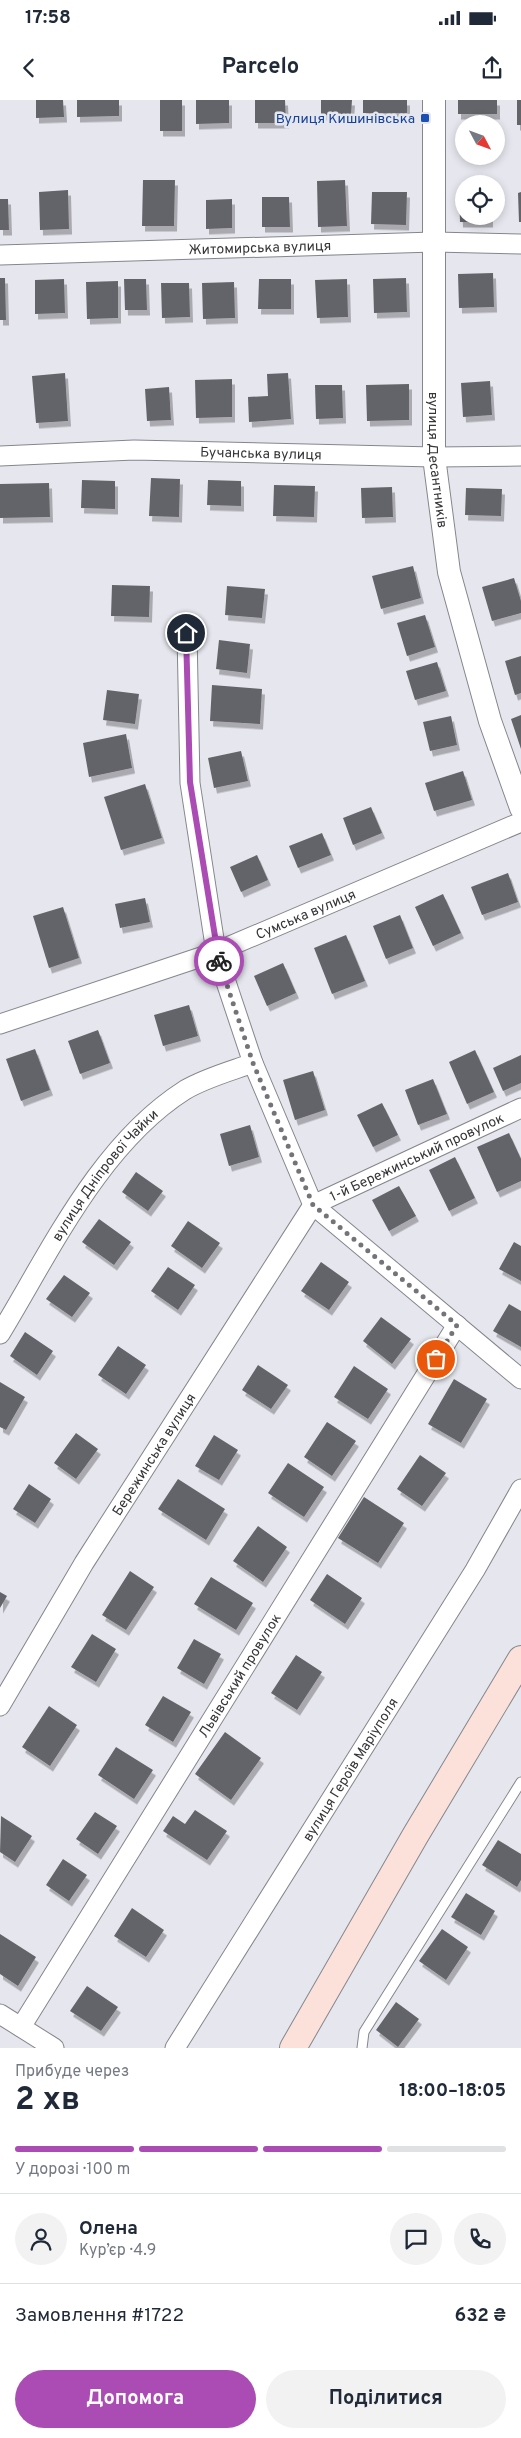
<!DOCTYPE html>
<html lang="uk">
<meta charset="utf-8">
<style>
:root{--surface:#fff;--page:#f2f2f3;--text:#1f2937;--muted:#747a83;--line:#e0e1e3;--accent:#ab4cb5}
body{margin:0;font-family:Overpass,sans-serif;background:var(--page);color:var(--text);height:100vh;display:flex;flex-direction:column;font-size:19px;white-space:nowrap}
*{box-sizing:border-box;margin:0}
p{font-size:16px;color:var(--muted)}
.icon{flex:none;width:28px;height:28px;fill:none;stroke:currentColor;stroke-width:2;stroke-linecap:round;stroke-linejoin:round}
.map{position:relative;height:1948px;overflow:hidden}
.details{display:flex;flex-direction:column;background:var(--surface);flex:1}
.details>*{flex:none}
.needle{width:32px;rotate:131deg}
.fabs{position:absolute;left:455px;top:15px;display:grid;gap:10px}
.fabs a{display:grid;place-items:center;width:50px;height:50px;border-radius:50%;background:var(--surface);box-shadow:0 2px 8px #0003;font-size:25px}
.pin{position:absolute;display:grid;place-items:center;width:42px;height:42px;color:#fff;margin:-21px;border:2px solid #fff;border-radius:50%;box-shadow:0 1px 5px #0007}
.courier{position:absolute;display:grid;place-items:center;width:50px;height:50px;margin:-25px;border:4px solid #ab4cb5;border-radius:50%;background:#fff;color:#222;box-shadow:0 1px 6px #0007}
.headline em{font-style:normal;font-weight:700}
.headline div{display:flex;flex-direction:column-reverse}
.headline{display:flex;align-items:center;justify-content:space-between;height:85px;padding:0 15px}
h1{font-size:32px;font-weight:700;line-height:38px}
.bar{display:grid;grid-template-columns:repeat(4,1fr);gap:8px 5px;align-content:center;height:60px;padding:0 15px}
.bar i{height:6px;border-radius:4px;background:var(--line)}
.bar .active{background:var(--accent)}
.bar p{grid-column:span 4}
.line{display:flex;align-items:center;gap:12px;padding:0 15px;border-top:1px solid var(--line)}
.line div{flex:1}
.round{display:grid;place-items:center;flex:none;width:52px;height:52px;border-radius:26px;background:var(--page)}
.primary-button{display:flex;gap:10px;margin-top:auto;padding:10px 15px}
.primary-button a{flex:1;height:58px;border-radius:30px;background:var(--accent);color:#fff;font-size:20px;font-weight:700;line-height:58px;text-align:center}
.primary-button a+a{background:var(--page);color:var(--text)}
.status{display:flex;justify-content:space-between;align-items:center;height:35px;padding:0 25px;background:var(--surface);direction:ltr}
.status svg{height:14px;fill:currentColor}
header{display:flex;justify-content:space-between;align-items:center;height:65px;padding:0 15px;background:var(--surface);font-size:22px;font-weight:700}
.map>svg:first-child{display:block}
.building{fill:#64646a;filter:url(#shadow)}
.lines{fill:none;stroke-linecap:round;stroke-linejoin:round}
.service-casing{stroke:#85868c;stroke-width:11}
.minor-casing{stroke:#85868c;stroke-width:21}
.tertiary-casing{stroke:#85868c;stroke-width:24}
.secondary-casing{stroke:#85868c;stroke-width:28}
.service{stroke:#fff;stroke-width:9}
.minor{stroke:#fff;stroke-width:19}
.tertiary{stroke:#fff;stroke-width:22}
.secondary{stroke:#fce1da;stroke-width:26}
.done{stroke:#747478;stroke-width:5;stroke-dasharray:0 9}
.route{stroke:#ab4cb5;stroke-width:6}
.transit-dot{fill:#1a4fb4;stroke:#e6e7ee;stroke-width:2}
.labels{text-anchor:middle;stroke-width:5;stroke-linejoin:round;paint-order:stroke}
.transit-label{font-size:14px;fill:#164399;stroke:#e6e7ee;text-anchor:end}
.street-label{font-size:14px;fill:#363639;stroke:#e6e7ee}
</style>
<div class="status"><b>17:58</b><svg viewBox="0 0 49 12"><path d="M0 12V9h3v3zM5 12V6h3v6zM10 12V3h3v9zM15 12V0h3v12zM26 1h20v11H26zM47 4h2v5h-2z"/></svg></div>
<header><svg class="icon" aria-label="back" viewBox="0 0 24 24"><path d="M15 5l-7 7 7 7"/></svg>Parcelo<svg class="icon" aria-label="share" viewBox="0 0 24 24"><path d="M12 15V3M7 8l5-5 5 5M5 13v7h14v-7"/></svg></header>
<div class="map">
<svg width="521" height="1948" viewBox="0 0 521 1948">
<defs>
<filter id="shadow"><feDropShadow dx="3" dy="5.5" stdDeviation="0" flood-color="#0004"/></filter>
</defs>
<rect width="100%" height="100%" fill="#e6e7ee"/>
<path class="building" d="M36 0H63L64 17 36 18Z
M77 0H119V16L77 17Z
M160 0H182V31H160Z
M196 0H229V23L196 24Z
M255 0H285L286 23H255Z
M321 0H352L351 15H321Z
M363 0H407V13H363Z
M458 0H497V14H458Z
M517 0H521V25H517Z
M143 80H175L174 126H142Z
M345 80 347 126 318 127 317 81Z
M68 90 69 129 40 130 39 92Z
M372 92H407L406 125 371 124Z
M459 92H464V116H490V122H460Z
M521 92V122H519L518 93Z
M262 97H289L290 127H262Z
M0 99H8L9 130H0Z
M232 99V128L206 129V100Z
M493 173 494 207 459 208 458 174Z
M0 178H5L6 220H0Z
M406 178 407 212 374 213 373 179Z
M64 179 65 213 35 214V180Z
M124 179H146L147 210H125Z
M259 179H291V209H258Z
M347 179 348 217 317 218 315 180Z
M118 181V218L87 219 86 182Z
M234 182 235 218 203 219 202 183Z
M161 183H189L190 217 162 218Z
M65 273 68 321 36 323 32 276Z
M288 273 291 319 249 322 248 297 268 296 267 274Z
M232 279V317L196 318 195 280Z
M490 281 492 315 463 317 461 283Z
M409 284V320L367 321 366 285Z
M315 285H342L343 318 316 319Z
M169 287 171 320 147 321 145 289Z
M151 378 180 379 179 417 149 416Z
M82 380 115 381V409L81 408Z
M208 380 241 381V406L207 405Z
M49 383 50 417 0 418V384Z
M274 385 315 386 314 417 273 416Z
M392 387 393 417 362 418 361 388Z
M466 388 502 389 501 416 465 415Z
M413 466 421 498 381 509 372 476Z
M514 478 521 501V513L492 521 482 487Z
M112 485 150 486 149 517 111 516Z
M227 486 265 489 262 518 225 515Z
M425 515 435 547 407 556 397 523Z
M219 540 250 544 247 573 216 569Z
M521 556V593L515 595 505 561Z
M437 562 446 591 415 600 406 571Z
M212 585 262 589 260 624 210 621Z
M107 590 139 594 135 624 103 620Z
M521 615V649L511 619Z
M451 616 457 645 430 651 423 622Z
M126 634 132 668 89 677 83 643Z
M241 651 248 681 214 688 208 658Z
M463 671 472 700 434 711 425 683Z
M145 684 162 738 121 750 104 697Z
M371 707 382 733 353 745 343 718Z
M322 733 331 755 298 768 289 746Z
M257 755 268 780 241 792 230 767Z
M508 773 518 802 482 815 471 787Z
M443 794 461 833 433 846 415 807Z
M145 798 150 822 120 828 115 804Z
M63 807 79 858 49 868 33 816Z
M400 815 413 848 386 859 373 826Z
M346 835 365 881 332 894 314 848Z
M283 863 296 893 267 906 254 876Z
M189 905 198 936 163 946 154 915Z
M98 930 110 963 80 974 68 941Z
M35 949 50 990 21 1001 6 959Z
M475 950 494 992 467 1004 449 962Z
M521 955V983L503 991 493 968Z
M313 971 325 1010 295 1020 283 980Z
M433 979 447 1014 418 1025 405 990Z
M382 1003 398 1035 373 1047 357 1015Z
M250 1025 259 1057 229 1066 220 1034Z
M509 1033 521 1059V1081L497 1092 477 1047Z
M455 1057 475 1098 449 1111 429 1070Z
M136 1072 163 1091 148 1111 122 1092Z
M399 1086 416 1116 389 1131 372 1100Z
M99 1119 131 1142 114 1165 82 1142Z
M188 1121 220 1143 202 1168 171 1146Z
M514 1142 521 1146V1181L499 1169Z
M321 1162 349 1182 329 1210 301 1191Z
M168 1167 195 1185 178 1210 151 1191Z
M64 1175 90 1193 72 1217 46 1199Z
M509 1204 521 1211V1247L493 1231Z
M381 1217 411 1239 392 1264 363 1241Z
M25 1232 53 1251 37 1275 10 1256Z
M118 1246 146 1265 126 1294 98 1275Z
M258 1265 288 1285 271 1309 242 1290Z
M354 1266 388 1289 368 1319 334 1297Z
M454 1279 487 1299 461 1343 428 1324Z
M0 1282 25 1297 6 1330 0 1327Z
M327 1322 356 1341 332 1376 304 1357Z
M76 1333 98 1349 76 1379 54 1363Z
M214 1335 238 1350 219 1380 195 1366Z
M420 1355 446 1373 422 1406 397 1389Z
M288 1363 324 1387 304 1417 268 1393Z
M178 1379 225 1409 206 1440 158 1409Z
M29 1384 51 1399 35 1423 13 1409Z
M364 1397 404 1423 378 1463 338 1438Z
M258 1426 287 1447 263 1482 233 1461Z
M130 1471 154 1487 126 1530 102 1515Z
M327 1474 362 1498 345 1524 310 1500Z
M211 1477 253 1503 236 1530 194 1504Z
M0 1492 7 1496 0 1508Z
M92 1534 116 1549 96 1582 71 1567Z
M194 1539 221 1554 204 1584 177 1568Z
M296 1555 322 1572 297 1610 271 1593Z
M163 1596 191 1612 173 1642 145 1625Z
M49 1606 77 1625 50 1666 22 1647Z
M225 1632 261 1658 231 1700 195 1674Z
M116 1647 153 1670 134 1699 98 1675Z
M195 1710 227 1731 207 1760 163 1731 173 1716 185 1724Z
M95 1712 117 1726 98 1754 76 1739Z
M1 1716 32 1736 15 1762 0 1752Z
M498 1740 521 1754V1780L517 1787 482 1765Z
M63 1759 87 1775 69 1801 46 1785Z
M466 1793 495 1811 481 1835 451 1817Z
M132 1808 164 1830 146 1857 114 1836Z
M442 1829 468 1847 446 1880 419 1861Z
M0 1834 36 1857 18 1886 0 1874Z
M87 1886 118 1907 101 1931 70 1911Z
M396 1902 419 1919 398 1947 376 1930Z"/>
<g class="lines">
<g class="service-casing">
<path id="service" d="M362 1948 364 1932 521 1682"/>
</g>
<g class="minor-casing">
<g id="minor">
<path id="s1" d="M0 155 434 142 521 144"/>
<path id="s2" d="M0 356 134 350 434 357 521 356"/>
<path d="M187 533 190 683 216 852 253 963 313 1105 521 1279"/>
<path id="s3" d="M0 924 216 852 521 722"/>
<path id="s4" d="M0 1234C51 1150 100 1044 185 990 205 978 231 971 253 963"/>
<path id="s5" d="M0 1606 84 1463 313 1105 521 1008"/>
<path d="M0 1914 54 1948"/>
<path id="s6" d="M21 1927 457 1225"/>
<path id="s7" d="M175 1948 475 1470 521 1389"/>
</g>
</g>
<g class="tertiary-casing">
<g id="tertiary">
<path id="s8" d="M434 0V357L449 472 490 621 521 708"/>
</g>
</g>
<g class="secondary-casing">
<path id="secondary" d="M293 1948 415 1736 521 1559"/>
</g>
<use href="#service" class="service"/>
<use href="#minor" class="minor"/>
<use href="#tertiary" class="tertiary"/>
<use href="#secondary" class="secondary"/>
</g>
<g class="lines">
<path class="done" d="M219 861 253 963 313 1105 457 1225 436 1259"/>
<path class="route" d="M186 533 190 682 219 861"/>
</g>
<rect class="transit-dot" x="420" y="13" width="10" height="10" rx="2.5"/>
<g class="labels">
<g class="transit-label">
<text x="415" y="23">Вулиця Кишинівська</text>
</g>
<g class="street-label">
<text dy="5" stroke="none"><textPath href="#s1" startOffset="260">Житомирська вулиця</textPath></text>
<text dy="5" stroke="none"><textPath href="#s2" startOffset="261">Бучанська вулиця</textPath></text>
<text dy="5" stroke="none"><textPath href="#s8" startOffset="360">вулиця Десантників</textPath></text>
<text dy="5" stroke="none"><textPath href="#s3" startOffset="325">Сумська вулиця</textPath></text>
<text dy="5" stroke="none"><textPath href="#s5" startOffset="705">1-й Бережинський провулок</textPath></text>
<text dy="5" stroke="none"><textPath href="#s4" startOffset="191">вулиця Дніпрової Чайки</textPath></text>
<text dy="5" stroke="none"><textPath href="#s5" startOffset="295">Бережинська вулиця</textPath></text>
<text dy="5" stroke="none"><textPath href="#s6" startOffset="414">Львівський провулок</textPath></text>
<text dy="5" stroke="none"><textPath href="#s7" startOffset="329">вулиця Героїв Маріуполя</textPath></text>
</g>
</g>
</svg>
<div class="fabs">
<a><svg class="needle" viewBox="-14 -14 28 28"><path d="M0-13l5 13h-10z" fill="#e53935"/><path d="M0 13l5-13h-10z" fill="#747a83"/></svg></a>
<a><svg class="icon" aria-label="locate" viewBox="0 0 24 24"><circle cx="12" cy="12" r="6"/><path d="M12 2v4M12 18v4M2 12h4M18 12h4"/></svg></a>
</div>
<div class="pin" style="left:436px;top:1259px;background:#ea580c"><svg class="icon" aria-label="bag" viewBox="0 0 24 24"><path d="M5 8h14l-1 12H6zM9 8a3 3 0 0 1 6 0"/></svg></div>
<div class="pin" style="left:186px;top:533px;background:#1f2937"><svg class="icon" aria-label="home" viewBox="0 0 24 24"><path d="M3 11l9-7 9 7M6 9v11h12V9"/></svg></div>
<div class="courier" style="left:219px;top:861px"><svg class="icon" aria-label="bike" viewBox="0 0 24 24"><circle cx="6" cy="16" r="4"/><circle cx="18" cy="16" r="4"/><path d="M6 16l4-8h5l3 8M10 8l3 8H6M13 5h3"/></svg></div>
</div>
<section class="details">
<div class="headline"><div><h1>2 хв</h1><p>Прибуде через</p></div><em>18:00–18:05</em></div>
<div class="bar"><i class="active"></i><i class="active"></i><i class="active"></i><i></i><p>У дорозі · 100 m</p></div>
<div class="line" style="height:90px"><a class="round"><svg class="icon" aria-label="person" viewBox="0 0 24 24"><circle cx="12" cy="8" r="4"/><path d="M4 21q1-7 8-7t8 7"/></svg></a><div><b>Олена</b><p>Кур’єр · 4.9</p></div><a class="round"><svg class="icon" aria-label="chat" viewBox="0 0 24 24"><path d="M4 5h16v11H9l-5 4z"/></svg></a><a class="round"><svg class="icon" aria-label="phone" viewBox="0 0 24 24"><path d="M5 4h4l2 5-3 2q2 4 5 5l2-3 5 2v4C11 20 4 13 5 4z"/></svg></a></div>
<div class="line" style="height:65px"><div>Замовлення #1722</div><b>632 ₴</b></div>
<div class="primary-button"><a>Допомога</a><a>Поділитися</a></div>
</section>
